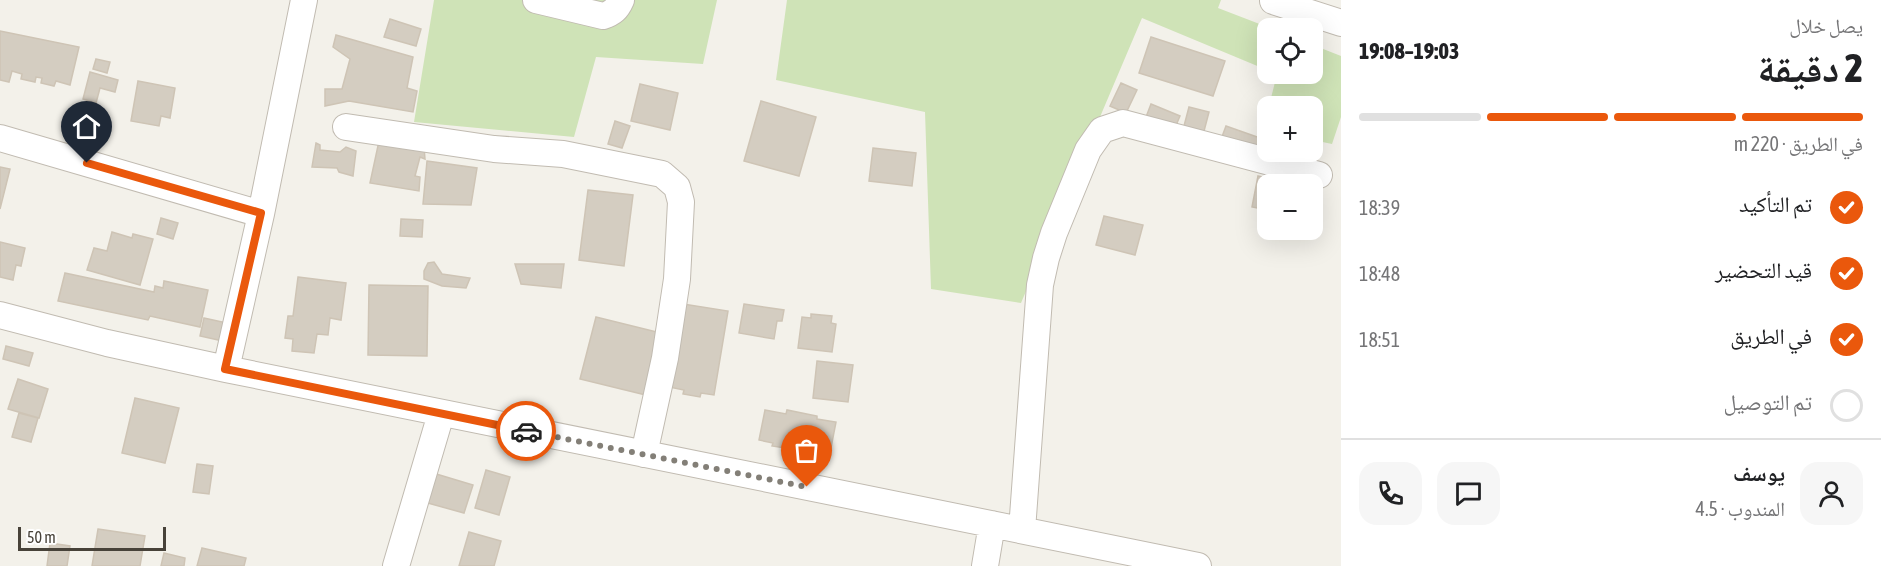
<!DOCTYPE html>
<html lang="ar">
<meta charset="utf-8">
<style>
:root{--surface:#fff;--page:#f6f6f6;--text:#202124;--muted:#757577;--line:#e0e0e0;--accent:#ea580c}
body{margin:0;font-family:"Asap Condensed","Noto Naskh Arabic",sans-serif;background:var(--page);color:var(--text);direction:rtl;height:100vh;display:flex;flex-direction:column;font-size:22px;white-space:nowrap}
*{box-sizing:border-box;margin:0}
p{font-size:20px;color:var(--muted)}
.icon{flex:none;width:33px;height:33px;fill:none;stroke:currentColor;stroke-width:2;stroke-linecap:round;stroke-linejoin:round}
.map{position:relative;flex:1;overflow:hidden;direction:ltr}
.side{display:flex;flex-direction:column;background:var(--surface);width:540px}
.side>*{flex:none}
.fabs{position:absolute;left:1257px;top:18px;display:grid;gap:12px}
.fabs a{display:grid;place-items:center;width:66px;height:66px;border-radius:12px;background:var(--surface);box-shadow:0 6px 24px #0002;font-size:30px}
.scale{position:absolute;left:18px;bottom:15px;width:148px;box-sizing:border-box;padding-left:6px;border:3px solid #474239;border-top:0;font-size:16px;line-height:21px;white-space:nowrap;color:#474239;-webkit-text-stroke:4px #fff;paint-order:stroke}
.pin{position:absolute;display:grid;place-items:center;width:51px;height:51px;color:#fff;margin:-62px -26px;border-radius:50% 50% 50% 0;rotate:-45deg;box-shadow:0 0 6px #0007}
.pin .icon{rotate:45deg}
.courier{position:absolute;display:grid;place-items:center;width:60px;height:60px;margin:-30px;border:4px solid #ea580c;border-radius:50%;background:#fff;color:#222;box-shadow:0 2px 8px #0007}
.head em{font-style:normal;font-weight:800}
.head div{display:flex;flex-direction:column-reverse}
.head{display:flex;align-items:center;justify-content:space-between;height:102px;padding:0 18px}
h1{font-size:39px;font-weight:800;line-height:45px}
.bar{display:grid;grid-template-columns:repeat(4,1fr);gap:9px 6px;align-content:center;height:72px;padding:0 18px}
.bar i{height:8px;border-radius:4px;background:var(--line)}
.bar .selected{background:var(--accent)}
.bar p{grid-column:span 4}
.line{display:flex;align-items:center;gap:15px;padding:0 18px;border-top:2px solid var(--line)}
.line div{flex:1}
.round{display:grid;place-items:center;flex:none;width:63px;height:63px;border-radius:18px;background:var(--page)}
ol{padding:0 18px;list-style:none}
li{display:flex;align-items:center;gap:18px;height:66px}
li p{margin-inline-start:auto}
li .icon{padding:6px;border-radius:50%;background:var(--accent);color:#fff;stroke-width:4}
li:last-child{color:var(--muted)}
li i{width:33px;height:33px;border:3px solid var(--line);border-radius:50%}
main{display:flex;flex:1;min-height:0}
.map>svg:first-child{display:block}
.green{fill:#cfe3b7}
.building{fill:#d4cdc1;stroke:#cec4b5;stroke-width:1.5}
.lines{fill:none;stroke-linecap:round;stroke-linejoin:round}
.minor-casing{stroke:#c1bbb1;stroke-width:28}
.minor{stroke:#fff;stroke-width:26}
.done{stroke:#837f77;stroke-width:6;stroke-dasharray:0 10.8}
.route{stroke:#ea580c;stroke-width:8}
</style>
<main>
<section class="side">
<div class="head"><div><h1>2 دقيقة</h1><p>يصل خلال</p></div><em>19:03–19:08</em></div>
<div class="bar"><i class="selected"></i><i class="selected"></i><i class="selected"></i><i></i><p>في الطريق · 220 m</p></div>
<ol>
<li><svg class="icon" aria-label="check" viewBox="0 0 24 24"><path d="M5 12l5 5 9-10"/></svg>تم التأكيد<p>18:39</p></li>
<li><svg class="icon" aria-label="check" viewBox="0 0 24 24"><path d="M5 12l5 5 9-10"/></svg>قيد التحضير<p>18:48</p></li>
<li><svg class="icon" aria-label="check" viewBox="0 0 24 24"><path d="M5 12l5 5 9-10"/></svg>في الطريق<p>18:51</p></li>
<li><i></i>تم التوصيل</li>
</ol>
<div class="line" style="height:108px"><a class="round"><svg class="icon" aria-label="person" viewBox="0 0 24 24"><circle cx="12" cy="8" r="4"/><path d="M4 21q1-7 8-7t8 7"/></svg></a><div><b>يوسف</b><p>المندوب · 4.5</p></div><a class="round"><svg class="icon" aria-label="chat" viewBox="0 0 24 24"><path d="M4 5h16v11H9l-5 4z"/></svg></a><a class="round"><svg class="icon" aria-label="phone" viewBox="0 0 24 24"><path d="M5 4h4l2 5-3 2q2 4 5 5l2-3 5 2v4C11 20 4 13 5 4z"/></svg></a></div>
</section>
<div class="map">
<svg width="1341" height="566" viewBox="0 0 1341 566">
<rect width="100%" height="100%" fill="#f3f1ea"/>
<path class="green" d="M434 0H717L703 64 596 57 574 137 414 122Z
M787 0H1221L1218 8 1270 28H1268L1267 70 1142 18 1021 303 931 289 925 112 776 80Z
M1313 45 1341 56V117L1332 144 1313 140 1312 106H1269L1277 74H1312Z"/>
<path class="building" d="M390 19 421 29 416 46 384 37Z
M0 31 79 47 70 85 56 81 54 86 41 83 42 78 36 77 35 82 21 79 22 74 12 71 9 82 0 80Z
M336 35 413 57 407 88 417 91 413 112 349 101 325 106V89H342L350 59 333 47Z
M1151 37 1225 61 1213 96 1139 73Z
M96 59 110 62 107 73 93 69Z
M90 72 118 80 115 92 100 88 96 103 83 99Z
M138 81 175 88 170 118 161 116 159 126 131 121Z
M1121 83 1137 90 1126 113 1110 106Z
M640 84 678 93 670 130 631 121Z
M761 101 816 117 799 176 744 161Z
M1151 104 1180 116 1174 130 1146 117Z
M1189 107 1209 112 1204 131 1184 126Z
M615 121 630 126 622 148 608 144Z
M1226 126 1260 138 1254 154 1220 142Z
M379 141 424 147 425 159 420 157 415 176 420 177 419 191 370 183Z
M316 143 320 145V150L340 152 346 147 356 151 353 176 339 172 337 168 312 167Z
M873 148 916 153 912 186 869 181Z
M427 161 477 168 471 205 423 204Z
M0 167 10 169 0 209Z
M1258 176 1287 182 1286 184H1268V210L1252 207Z
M588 190 633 195 624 266 579 260Z
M1104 216 1143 225 1135 255 1096 245Z
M161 218 178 223 173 239 157 234Z
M401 219 423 220 422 237 400 236Z
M112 232 132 238 133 234 153 239 140 285 87 270 94 248 107 251Z
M0 242 25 248 21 266 16 265 13 280 0 277Z
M434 262 442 274 470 278 466 288 442 286 424 279V271L428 263Z
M515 264H564L561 288 521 284Z
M65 273 154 292 155 286 163 288 164 281 208 290 200 327 150 316 148 320 58 301Z
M298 277 346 283 341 320 330 318 328 335 317 334 314 353 292 351 293 339 285 338 288 316H293Z
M369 285 428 286 427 356 368 355Z
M683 304 728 311 714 395 701 393 700 397 683 394 684 390 669 387Z
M744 304 784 310 782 321H777L774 339 739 333Z
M811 314 832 316 831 323 836 324 832 352 798 348 802 317 811 318Z
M596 317 665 334 650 396 580 379Z
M204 318 227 323 223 341 200 336Z
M6 346 33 353 29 366 3 359Z
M817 361 853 365 848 402 813 398Z
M18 379 48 389 39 418 8 409Z
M135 398 179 408 165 463 122 453Z
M765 410 786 414 787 410 817 416V419L836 422 830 453 811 450 810 452 772 446 773 443 759 440Z
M19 413 38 418 31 442 12 437Z
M197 464 213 466 209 494 193 492Z
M486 470 510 477 499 515 475 508Z
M433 473 473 485 464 513 424 502Z
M98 529 145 536 140 566H92Z
M469 532 501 541 494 566H459Z
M50 543 70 546 67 566H47Z
M202 548 246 558 244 566H197Z
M164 553 185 558 184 566H161Z"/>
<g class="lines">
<g class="minor-casing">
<path id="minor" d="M536 0 603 16C613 13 617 9 621 0
M1273 1 1341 23
M346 127 494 149 563 154 662 174 677 187 681 202 677 279 665 358 644 454
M0 138 261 214
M0 315 107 343 226 369 1198 566
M226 369 261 214 304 0
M1022 530 1040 285 1046 258 1054 233 1088 150 1102 130 1123 123 1319 175
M396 566 441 414
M985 566 992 524"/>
</g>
<use href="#minor" class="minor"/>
</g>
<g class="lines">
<path class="done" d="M526 431 807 487"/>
<path class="route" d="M87 163 261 213 225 369 526 431"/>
</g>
</svg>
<div class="fabs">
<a><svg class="icon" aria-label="locate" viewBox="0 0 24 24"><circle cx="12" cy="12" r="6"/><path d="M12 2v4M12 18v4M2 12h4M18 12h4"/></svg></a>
<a>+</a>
<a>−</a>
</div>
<div class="scale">50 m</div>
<div class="pin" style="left:807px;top:487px;background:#ea580c"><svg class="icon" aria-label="bag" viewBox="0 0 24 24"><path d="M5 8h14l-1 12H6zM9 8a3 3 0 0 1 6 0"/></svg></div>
<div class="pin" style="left:87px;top:163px;background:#1f2937"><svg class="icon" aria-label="home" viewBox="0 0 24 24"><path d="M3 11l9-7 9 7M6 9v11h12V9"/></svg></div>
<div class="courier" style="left:526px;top:431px"><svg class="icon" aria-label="car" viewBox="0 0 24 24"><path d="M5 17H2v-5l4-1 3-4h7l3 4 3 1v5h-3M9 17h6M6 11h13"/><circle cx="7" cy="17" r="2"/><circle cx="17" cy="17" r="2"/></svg></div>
</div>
</main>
